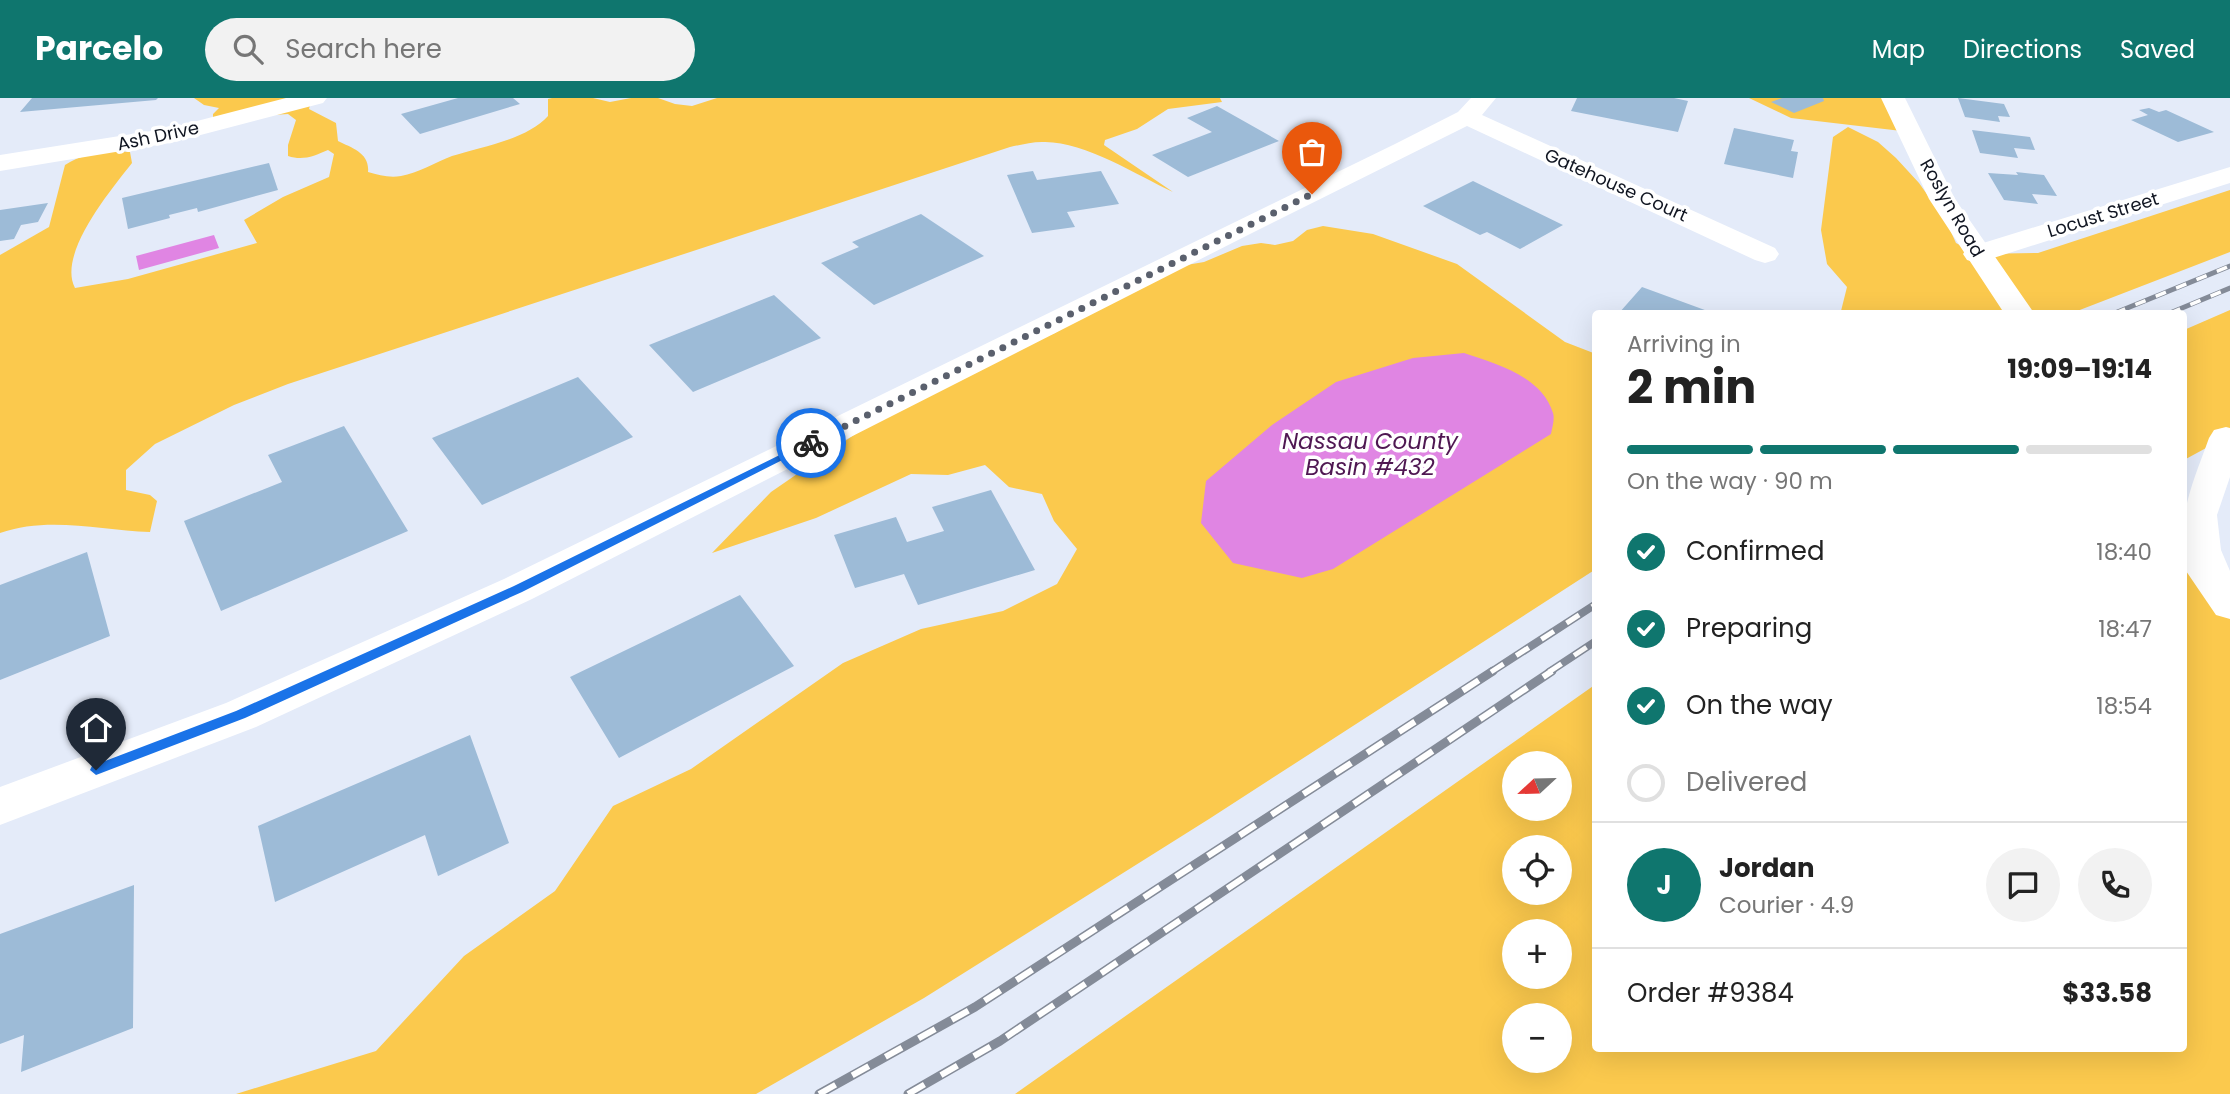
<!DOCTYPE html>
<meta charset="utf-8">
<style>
:root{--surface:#fff;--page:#f2f2f2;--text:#222;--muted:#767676;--line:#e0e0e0;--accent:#0f766e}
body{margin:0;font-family:Poppins,sans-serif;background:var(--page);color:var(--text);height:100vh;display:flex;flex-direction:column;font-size:26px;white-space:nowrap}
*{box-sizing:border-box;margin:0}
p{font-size:23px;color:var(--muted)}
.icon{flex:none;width:38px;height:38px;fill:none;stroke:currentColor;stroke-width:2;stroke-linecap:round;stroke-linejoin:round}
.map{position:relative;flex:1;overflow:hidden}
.panel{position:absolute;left:1592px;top:212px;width:595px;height:742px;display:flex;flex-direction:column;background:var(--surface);border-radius:7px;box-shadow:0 7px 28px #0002}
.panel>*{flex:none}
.needle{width:46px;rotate:248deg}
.controls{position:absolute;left:1502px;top:653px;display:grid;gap:14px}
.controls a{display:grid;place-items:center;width:70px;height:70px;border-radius:50%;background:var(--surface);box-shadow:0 7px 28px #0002;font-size:35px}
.pin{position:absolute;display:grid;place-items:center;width:60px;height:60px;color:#fff;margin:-72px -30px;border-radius:50% 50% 50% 0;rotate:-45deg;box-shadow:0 0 7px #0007}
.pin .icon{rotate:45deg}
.courier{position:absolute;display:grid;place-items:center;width:70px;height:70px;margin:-35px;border:5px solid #1a73e8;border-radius:50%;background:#fff;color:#222;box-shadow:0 2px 9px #0007}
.summary em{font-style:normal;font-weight:700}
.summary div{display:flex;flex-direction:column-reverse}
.summary{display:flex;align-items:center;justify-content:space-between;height:119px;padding:0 35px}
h1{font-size:46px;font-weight:700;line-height:52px}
.bar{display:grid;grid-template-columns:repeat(4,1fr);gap:10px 7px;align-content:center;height:84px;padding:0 35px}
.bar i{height:9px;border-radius:5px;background:var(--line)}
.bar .selected{background:var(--accent)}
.bar p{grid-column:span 4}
.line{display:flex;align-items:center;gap:18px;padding:0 35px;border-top:2px solid var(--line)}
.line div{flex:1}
.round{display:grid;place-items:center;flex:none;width:74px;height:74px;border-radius:37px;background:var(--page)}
ol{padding:0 35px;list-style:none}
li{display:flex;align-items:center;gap:21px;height:77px}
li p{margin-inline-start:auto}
li .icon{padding:7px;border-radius:50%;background:var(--accent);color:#fff;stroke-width:4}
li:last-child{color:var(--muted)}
li i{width:38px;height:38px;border:4px solid var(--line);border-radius:50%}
header{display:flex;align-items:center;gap:42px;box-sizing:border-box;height:98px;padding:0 35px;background:var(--accent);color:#fff}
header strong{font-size:33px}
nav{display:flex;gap:38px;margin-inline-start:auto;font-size:24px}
.search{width:490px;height:63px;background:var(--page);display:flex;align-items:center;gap:18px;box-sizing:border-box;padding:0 24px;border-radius:38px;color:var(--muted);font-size:26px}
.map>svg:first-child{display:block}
.green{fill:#fbc94d;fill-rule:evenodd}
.water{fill:#e085e3}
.building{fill:#9dbbd7}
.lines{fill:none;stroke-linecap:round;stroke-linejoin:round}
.minor{fill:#fff;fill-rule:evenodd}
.tertiary{fill:#fff;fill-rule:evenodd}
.secondary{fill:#fff;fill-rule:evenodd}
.rail-far2-casing{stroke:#848b98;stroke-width:5}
.rail-far1-casing{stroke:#848b98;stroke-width:8}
.rail-casing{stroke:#848b98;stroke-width:9}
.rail-far2{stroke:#fff;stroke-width:3.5;stroke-dasharray:11;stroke-linecap:butt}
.rail-far1{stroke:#fff;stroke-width:5;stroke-dasharray:15;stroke-linecap:butt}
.rail{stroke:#fff;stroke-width:6;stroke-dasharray:19;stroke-linecap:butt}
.route{fill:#1a73e8}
.done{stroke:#5a606d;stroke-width:7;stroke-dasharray:0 12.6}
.labels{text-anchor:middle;stroke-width:7;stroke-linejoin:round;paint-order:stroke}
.far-street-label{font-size:18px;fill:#101521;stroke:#fff}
.water-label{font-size:23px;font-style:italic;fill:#4f1752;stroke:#fff}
</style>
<header>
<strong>Parcelo</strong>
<div class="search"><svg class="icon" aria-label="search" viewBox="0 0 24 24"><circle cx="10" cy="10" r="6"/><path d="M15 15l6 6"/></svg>Search here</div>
<nav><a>Map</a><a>Directions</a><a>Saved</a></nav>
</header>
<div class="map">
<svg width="2230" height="996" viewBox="0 0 2230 996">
<rect width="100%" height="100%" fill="#e4ebf9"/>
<path class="green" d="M194 0H312L309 11 336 25 338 43C352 50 370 55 368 74 379 77 389 80 401 78 418 75 436 64 452 58 481 49 528 41 548 18V1L552 0H593L610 4 631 0H658L675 6 692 8 717 0H1220L1222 4 1168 11 1137 31 1105 42 1104 47 1173 94C1137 77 1082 42 1042 44 1031 44 1020 47 1010 49L288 286 234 307 155 346 126 372V392L150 397 157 403 150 434C101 432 47 418 0 435V157L49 129 65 67C82 55 110 52 130 54L132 65C111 92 57 156 75 190L128 181 257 145 244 122 283 99 329 79 334 56 328 52C314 58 303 63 288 58V47L296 22 288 16 213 21V16L219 10 204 7Z
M1749 0H1893L1910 34 1791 20Z
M1848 29 1878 44 1896 60 1919 85 1946 123 1956 145 1977 156 2038 155 2230 92V154L2072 215H1838L1841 213 1847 189 1827 166 1821 132 1833 39Z
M1323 128 1373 136 1457 166 1565 244 1596 256V471L1209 721 924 900 756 996H236L376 953 464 858 555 793 613 708 691 671 843 565 921 531 1003 513 1057 486 1077 451 1054 423 1042 396 1009 389 985 367 948 377 911 376 816 420 712 455 771 394 922 290 1055 235 1157 172 1204 164 1242 148 1261 145 1275 147 1293 143 1307 132Z
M2230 212V337L2184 362V232Z
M2184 442 2230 506V996H1015L1596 586V950H2184ZM1514 665H1559V710H1514ZM1514 749H1559V794H1514ZM1514 833H1559V878H1514ZM1514 917H1559V962H1514Z"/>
<path class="water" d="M214 137 219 150 139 172 136 158Z
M1464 255C1496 266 1542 278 1553 315 1555 321 1552 330 1551 336L1333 471 1302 480 1233 465 1201 425 1206 383 1272 327 1336 284 1413 260Z"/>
<path class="building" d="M32 0H158L156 2 20 14Z
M458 0H513L520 6 420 36 401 16Z
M1577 0H1674L1688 3 1678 34 1571 13Z
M1782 0H1823L1824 3 1794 15 1771 4Z
M1958 0 2004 6 2010 19 1998 18 2000 24 1965 19Z
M1217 8 1279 43 1188 79 1152 57 1212 34 1187 20Z
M2149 10 2159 14 2166 12 2214 34 2178 44 2131 22 2148 17 2139 12Z
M1734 30 1794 42 1791 53 1798 54 1793 80 1724 66Z
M1972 32 2030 39 2035 52 2014 50 2018 60 1980 55Z
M269 65 278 92 198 114 197 110 169 117 170 120 128 131 122 100Z
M1033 73 1037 82 1101 73 1119 106 1067 114 1075 129 1032 135 1007 77Z
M2016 74 2044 77 2057 98 2032 96 2038 106 2004 102 1988 75 2018 77Z
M1473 83 1563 127 1520 151 1487 134 1480 137 1423 108Z
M48 105 38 124 21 127 14 141 0 143V112Z
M921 116 984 158 874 207 821 165 859 149 852 144Z
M1642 189 1713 215H1619Z
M774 197 821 240 693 294 649 247Z
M578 279 633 339 482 407 432 340Z
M344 328 408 433 221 513 184 423 282 384 268 357Z
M991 392 1035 472 918 507 904 476 855 490 834 437 896 419 907 444 944 433 932 409Z
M87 454 110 538 0 582V487Z
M740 497 794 568 619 660 570 579Z
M470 637 509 745 438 778 425 737 275 804 258 728Z
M134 787 133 930 21 974 24 937 0 946V836Z"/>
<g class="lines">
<path class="minor" d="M286 0H327L323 5 170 45 0 73V57L170 30Z
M1471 0H1496L1482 17 1775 150 1779 156 1775 162 1765 165 1755 162 1467 28 1246 138 532 501 256 629 0 727V689L226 605 504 481 1395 46 1458 14Z
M2230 69V85L1987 162 1977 165 1967 162 1963 156 1967 150Z"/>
<path class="tertiary" d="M2226 329 2230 330V379L2217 417 2221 452 2230 473V497L2217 501 2204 497C2168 435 2187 401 2209 340L2214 332Z"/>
<path class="secondary" d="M1881 0H1905L1955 101 2034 215H2004L1929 101Z
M2184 429 2197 433 2230 478V521L2216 517 2184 470Z"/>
<g class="rail-far2-casing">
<path id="rail-far2" d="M2115 215 2230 168
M2170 215 2230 190"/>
</g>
<g class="rail-far1-casing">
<path id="rail-far1" d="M1491 574 1596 506
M1549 574 1596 543"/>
</g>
<g class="rail-casing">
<path id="rail" d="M819 996 975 909 1493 573
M908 996 1000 943 1552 573"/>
</g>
<use href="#rail-far2" class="rail-far2"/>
<use href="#rail-far1" class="rail-far1"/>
<use href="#rail" class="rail"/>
</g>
<path class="route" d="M808 343 816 345 522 494 245 620 96 677 90 672 92 668 236 613 514 488Z"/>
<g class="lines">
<path class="done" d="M811 345 1312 96"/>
</g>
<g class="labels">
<g class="far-street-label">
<text transform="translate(158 38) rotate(-12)" y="6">Ash Drive</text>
<text transform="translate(1616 87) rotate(24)" y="6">Gatehouse Court</text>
<text transform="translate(1952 110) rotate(60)" y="6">Roslyn Road</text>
<text transform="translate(2103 117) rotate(-17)" y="6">Locust Street</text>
</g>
<g class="water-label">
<text x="1370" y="351">Nassau County<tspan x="1370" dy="26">Basin #432</tspan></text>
</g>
</g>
</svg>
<div class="controls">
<a><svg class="needle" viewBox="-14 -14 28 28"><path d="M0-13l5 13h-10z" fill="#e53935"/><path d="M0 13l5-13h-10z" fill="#767676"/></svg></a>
<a><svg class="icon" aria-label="locate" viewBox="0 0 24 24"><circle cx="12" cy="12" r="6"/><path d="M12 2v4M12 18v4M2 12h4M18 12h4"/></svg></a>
<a>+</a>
<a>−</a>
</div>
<div class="pin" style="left:1312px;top:96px;background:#ea580c"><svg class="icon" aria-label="bag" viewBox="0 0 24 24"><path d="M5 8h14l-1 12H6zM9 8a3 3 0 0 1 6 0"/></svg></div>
<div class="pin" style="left:96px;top:672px;background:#1f2937"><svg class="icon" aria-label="home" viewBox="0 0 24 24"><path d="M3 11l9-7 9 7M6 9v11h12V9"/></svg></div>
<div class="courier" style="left:811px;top:345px"><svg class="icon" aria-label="bike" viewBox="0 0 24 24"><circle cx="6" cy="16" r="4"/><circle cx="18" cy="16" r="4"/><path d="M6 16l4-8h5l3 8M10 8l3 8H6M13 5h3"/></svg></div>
<section class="panel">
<div class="summary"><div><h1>2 min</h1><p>Arriving in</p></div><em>19:09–19:14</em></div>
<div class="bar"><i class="selected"></i><i class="selected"></i><i class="selected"></i><i></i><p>On the way · 90 m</p></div>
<ol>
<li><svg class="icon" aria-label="check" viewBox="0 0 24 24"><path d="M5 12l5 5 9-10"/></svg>Confirmed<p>18:40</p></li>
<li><svg class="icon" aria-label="check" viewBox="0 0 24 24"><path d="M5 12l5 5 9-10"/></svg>Preparing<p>18:47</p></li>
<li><svg class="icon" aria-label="check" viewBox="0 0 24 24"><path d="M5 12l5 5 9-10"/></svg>On the way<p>18:54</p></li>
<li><i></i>Delivered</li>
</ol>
<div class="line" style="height:126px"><b class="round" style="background:var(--accent);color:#fff">J</b><div><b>Jordan</b><p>Courier · 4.9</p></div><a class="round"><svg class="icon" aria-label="chat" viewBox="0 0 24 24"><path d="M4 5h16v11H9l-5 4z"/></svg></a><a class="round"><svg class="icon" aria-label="phone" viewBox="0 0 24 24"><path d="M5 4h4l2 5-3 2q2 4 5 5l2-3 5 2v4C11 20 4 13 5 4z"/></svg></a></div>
<div class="line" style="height:91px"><div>Order #9384</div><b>$33.58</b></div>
</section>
</div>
